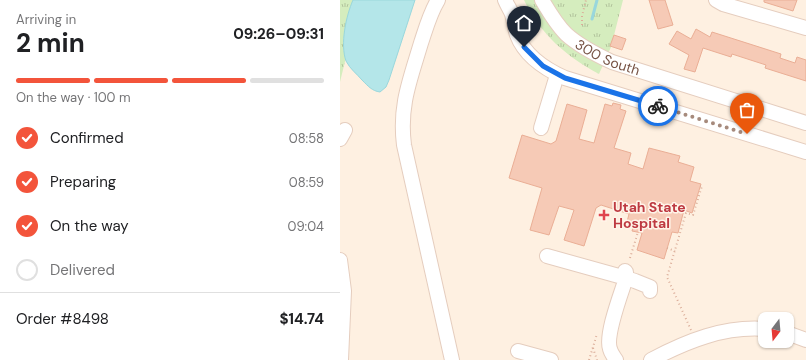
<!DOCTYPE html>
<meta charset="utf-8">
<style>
:root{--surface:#fff;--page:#f2f2f2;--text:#202124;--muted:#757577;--line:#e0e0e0;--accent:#f3543b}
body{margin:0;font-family:"DM Sans",sans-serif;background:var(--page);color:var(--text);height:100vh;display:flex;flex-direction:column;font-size:15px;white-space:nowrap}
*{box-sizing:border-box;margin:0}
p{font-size:13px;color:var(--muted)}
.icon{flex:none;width:22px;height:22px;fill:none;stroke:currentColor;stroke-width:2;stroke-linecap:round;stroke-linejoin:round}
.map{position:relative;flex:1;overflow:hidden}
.details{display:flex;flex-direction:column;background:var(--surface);width:340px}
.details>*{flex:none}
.needle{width:26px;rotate:196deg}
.buttons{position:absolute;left:418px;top:312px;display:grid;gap:8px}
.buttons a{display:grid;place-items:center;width:36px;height:36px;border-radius:8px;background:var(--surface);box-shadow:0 1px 3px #0004;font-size:20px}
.pin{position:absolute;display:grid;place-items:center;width:34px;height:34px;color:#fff;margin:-41px -17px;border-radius:50% 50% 50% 0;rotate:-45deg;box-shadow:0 0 4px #0007}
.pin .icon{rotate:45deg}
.courier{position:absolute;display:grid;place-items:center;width:40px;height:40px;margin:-20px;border:3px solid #1a73e8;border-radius:50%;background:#fff;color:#222;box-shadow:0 1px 5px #0007}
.overview em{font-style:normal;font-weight:700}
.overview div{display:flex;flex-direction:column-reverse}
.overview{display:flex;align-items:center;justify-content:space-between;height:68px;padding:0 16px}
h1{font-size:26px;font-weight:700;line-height:30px}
.bar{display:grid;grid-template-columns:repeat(4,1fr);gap:6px 4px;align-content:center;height:48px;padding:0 16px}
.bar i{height:5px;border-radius:3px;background:var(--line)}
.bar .current{background:var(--accent)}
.bar p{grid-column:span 4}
.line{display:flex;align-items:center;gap:10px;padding:0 16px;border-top:1px solid var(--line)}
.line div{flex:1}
ol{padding:0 16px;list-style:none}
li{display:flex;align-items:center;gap:12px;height:44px}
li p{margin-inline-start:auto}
li .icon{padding:4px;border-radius:50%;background:var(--accent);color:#fff;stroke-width:4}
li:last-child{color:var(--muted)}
li i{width:22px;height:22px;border:2px solid var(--line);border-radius:50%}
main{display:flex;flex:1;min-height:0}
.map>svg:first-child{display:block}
.grass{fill:url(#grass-tufts)}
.water{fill:#b4e6e9;stroke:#99d7dc}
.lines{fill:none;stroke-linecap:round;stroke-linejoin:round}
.stream{stroke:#99d7dc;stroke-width:3}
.building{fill:#f6cab6;stroke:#eaae95}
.minor-casing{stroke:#e5cdbe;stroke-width:16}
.path{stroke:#dbad99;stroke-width:2;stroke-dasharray:1 3;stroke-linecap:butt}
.minor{stroke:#fff;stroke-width:14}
.done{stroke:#a68a7c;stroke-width:4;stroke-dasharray:0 7.2}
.route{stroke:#1a73e8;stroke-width:5}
.health-dot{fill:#e0444e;stroke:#fff4e9;stroke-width:1.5}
.labels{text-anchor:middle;stroke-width:3;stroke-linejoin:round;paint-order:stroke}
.street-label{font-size:14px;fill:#775345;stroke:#fff4e9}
.health-label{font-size:14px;font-weight:bold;fill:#be3a42;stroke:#fff4e9;text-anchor:start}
</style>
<main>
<section class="details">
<div class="overview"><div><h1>2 min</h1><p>Arriving in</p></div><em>09:26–09:31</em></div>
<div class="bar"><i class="current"></i><i class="current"></i><i class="current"></i><i></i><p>On the way · 100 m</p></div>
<ol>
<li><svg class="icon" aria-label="check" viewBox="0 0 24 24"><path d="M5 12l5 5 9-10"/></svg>Confirmed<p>08:58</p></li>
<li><svg class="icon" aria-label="check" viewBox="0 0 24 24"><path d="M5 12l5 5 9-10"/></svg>Preparing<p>08:59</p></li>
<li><svg class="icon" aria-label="check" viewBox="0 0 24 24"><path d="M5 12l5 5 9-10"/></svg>On the way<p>09:04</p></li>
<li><i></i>Delivered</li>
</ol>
<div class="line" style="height:52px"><div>Order #8498</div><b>$14.74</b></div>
</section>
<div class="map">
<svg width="466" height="360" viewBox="0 0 466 360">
<defs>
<pattern id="grass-tufts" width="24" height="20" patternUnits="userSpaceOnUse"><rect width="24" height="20" fill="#d5edbe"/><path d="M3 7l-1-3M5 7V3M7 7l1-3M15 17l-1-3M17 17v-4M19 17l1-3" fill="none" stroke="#b2c39c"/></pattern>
</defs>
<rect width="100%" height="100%" fill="#fef0e1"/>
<path class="grass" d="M0 0H20L0 82Z
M184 0H283L271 47 259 74C227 57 200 34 184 0Z"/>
<path class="water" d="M13 0H75L49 80 46 87 40 92C32 91 28 86 22 80 17 74 10 69 6 61 0 44 6 16 13 0Z"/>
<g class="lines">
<path class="stream" d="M252 19 257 0"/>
</g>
<path class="building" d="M309 0H325L333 25 318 29Z
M424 0H457L453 11 424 2Z
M356 29 370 37 372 32 441 54 440 58 455 63 457 57 466 60V81L425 68 426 65 392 54 391 57 363 48 355 72 344 69 349 55 329 44 337 31 351 39Z
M274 35 286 39 282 50 270 46Z
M273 103 281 105 280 109 286 111 274 148 291 153 288 164 303 169 309 148 340 156 338 162 354 167 350 181 361 184 352 213 344 210 338 233 332 232 324 259 297 250 302 233 292 231 294 224 287 222 289 214 261 205 256 208 244 246 224 240 234 210 219 206 209 235 190 230 202 188 169 178 182 135 211 144 216 141 227 104 247 110 239 139 254 143 265 104 272 106Z"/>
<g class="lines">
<g class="minor-casing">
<g id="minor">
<path d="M98 0C90 13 86 28 81 43 70 80 59 106 64 145L112 360"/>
<path d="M165 0C167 5 170 9 172 14 174 21 175 29 177 35 185 56 207 70 225 78L466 152"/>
<path id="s1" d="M202 0C209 12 216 24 226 34 238 45 257 55 272 62L466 123"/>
<path d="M376 0 383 4 466 28"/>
<path d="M201 128 217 75"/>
<path d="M0 139 5 130"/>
<path d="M207 256 286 278C281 294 265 335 270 349 271 353 274 357 276 360"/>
<path d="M0 260 4 291 1 360"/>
<path d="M285 271 286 272V278L295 281 310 287V291"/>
<path d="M447 333 466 340"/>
<path d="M178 351 211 360"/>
<path d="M311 360C347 341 384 326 425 329"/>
</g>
</g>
<path class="path" d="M242 25V16L246 0
M327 248 335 251
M290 258 298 232
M351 330 327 277 346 213 353 215 362 186H360
M253 348 257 360
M249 360 257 334"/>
<use href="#minor" class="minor"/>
</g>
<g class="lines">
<path class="done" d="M318 106 407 134"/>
<path class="route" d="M184 47 203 66 225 78 318 106"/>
</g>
<path class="health-dot" d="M262 209h4v4h4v4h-4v4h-4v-4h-4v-4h4z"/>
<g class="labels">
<g class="street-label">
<text dy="5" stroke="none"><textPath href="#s1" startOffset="90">300 South</textPath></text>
</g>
<g class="health-label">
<text x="273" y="212">Utah State<tspan x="273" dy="16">Hospital</tspan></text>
</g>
</g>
</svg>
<div class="buttons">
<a><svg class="needle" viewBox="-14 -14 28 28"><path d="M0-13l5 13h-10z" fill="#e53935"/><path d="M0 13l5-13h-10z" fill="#757577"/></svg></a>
</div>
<div class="pin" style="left:407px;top:134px;background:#ea580c"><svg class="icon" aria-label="bag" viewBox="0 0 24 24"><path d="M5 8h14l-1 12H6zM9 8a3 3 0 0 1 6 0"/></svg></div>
<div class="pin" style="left:184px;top:47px;background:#1f2937"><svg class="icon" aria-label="home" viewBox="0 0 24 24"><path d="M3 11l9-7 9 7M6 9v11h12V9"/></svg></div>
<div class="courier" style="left:318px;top:106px"><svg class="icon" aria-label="bike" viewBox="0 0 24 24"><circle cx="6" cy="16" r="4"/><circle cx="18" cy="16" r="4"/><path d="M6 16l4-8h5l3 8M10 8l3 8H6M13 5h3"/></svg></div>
</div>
</main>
